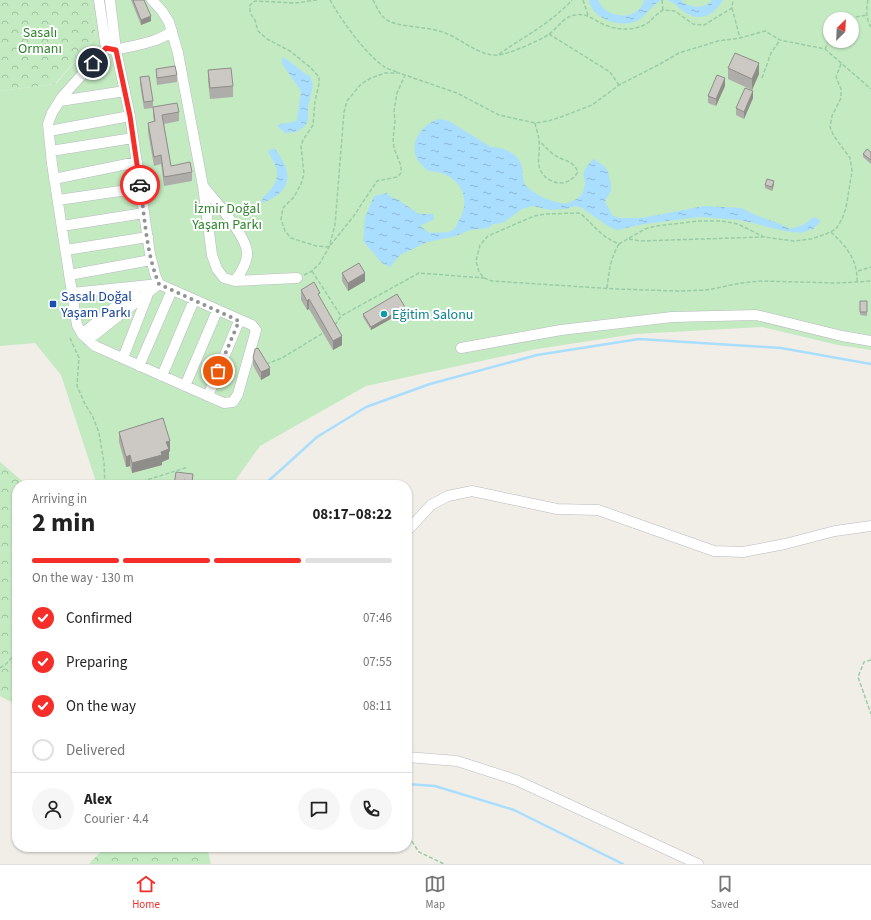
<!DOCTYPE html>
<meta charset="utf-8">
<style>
:root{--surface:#fff;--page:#f6f6f6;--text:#222;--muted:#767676;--line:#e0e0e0;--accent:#f52e29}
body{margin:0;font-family:"Source Sans 3",sans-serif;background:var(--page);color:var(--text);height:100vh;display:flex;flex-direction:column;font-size:15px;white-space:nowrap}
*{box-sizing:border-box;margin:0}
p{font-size:13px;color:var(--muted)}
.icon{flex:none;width:22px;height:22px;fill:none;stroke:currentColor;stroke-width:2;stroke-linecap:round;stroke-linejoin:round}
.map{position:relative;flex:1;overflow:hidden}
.details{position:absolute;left:12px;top:480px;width:400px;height:372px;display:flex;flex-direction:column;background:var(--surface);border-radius:16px;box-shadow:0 1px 3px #0004}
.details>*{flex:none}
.needle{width:26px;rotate:24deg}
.tools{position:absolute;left:823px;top:12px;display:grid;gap:8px}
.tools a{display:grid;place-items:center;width:36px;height:36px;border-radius:50%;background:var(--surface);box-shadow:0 1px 3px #0004;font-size:20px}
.pin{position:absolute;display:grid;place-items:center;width:34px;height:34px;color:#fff;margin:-17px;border:2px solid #fff;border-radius:50%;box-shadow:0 1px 4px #0007}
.courier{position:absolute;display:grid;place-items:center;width:40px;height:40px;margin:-20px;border:3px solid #f52e29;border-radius:50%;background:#fff;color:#222;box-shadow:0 1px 5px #0007}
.overview em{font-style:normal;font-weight:700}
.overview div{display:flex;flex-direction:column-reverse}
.overview{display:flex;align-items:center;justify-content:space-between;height:68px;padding:0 20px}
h1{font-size:26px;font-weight:700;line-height:30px}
.bar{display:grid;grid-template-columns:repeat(4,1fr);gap:6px 4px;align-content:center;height:48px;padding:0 20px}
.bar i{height:5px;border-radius:3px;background:var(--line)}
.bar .on{background:var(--accent)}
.bar p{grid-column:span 4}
.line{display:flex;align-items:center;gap:10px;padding:0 20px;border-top:1px solid var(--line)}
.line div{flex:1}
.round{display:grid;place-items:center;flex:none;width:42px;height:42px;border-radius:21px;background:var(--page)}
ol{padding:0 20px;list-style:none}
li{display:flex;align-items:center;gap:12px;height:44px}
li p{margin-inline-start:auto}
li .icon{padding:4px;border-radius:50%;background:var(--accent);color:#fff;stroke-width:4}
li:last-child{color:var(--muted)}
li i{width:22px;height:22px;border:2px solid var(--line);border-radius:50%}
.tab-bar{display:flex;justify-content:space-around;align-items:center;height:56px;border-top:1px solid var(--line);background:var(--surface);font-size:11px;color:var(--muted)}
.tab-bar a{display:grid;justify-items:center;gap:2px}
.tab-bar .on{color:var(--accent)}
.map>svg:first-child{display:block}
.green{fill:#c4eac2;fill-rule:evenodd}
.forest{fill:url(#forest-crowns)}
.water{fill:url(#water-ripples)}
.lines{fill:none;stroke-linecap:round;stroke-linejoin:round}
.stream{stroke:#a9deff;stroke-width:2.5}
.minor-casing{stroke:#b7babe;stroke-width:11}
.path{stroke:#9acca6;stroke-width:1.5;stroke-dasharray:4 2;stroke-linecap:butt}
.minor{stroke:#fff;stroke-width:10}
.wall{fill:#afada9}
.shaded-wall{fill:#8f8d89}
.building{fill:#ccc9c4;stroke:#8f8d89}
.done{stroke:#919494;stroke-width:4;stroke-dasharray:0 7.2}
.route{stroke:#f52e29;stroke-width:5}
.transit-dot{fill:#1a4fb4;stroke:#fff;stroke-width:1.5}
.culture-dot{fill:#0f9aa8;stroke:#fff;stroke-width:1.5}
.labels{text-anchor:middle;stroke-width:4;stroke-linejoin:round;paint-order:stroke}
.park-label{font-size:14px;fill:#308530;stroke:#fff}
.transit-label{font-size:14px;fill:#164399;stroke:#fff;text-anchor:start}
.culture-label{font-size:14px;fill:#0d838f;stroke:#fff;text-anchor:start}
</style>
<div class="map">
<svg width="871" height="864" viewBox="0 0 871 864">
<defs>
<pattern id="forest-crowns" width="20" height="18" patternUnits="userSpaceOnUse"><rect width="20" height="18" fill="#c4eac2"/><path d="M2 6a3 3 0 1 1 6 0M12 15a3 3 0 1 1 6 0" fill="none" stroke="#a2c1a1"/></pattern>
<pattern id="water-ripples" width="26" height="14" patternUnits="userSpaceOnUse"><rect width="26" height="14" fill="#a9deff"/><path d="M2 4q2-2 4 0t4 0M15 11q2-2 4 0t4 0" fill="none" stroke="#8db8d2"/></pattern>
</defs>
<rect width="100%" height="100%" fill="#f1eee7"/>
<path class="green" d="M90 0H871V350L838 345 762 327 635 334 537 349 366 386 260 446 232 485H97L61 375 35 343 0 346V91L56 84 96 36ZM830 19H852V41H830Z"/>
<path class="forest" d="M0 0H90L96 36 55 84 0 91Z
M0 462 27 485H17V705L0 696Z
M105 847H207L211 864H89Z"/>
<path class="water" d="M589 0H598C606 20 640 21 644 0H661C653 5 647 13 640 19 625 30 592 20 589 0Z
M667 0H681C688 8 705 10 712 0H723C713 16 700 23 683 11 678 7 674 2 667 0Z
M282 57C293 62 299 71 310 76L313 85 308 107V121L305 126 296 132 285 133 277 126C283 121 290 125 297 120L301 91 282 64Z
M439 119 449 121 491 147C503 147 520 154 522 167 523 174 522 183 528 188 533 192 543 198 549 200 554 202 559 202 564 204 575 201 584 197 585 184 585 180 583 176 584 172 586 166 590 163 593 159 605 166 608 167 610 181 611 184 611 187 611 191 609 195 606 198 605 202L613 216 620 218H642L704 206 741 208 758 216 780 224 790 229 803 225 814 217 821 221 813 229 800 233 785 231 740 220 700 217 644 224 617 230 608 226 582 208 575 206 566 209 550 210 533 206 522 209 503 223 493 224 489 228 470 230 456 236 427 242 400 255 390 267 382 263 363 241 365 217 374 196 387 193 392 198 397 199 419 214H433L434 219 420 226 430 233C438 231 447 235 454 229 456 227 457 223 459 220 474 196 456 171 428 171 425 168 422 165 419 162 407 145 421 124 439 119Z
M274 148C294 172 293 193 261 203L263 197C270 192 278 182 277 172 277 165 270 157 268 151Z"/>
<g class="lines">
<path class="stream" d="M264 485 317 437 366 407 430 384 537 355 639 339 781 348 871 364
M407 784 435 786 514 810 623 864"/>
<g class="minor-casing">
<path id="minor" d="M99 0 106 48 62 97 52 113 48 124 52 164 77 325 82 334 95 346 208 396 224 403 233 402 238 394 256 330 252 325 159 284 155 274 150 254 130 116 116 50 110 0
M152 0 162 11 169 22 178 53 203 186 212 255 217 269 224 278 235 281 297 278
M110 49 116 50C135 45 157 43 172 31
M60 101 125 91
M49 131 130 116
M51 151 133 138
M54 179 137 162
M204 187C215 201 250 239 247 256 246 265 240 274 235 281
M58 200 141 188
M62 226 144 213
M66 250 148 237
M69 275 151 260
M72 293 159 284
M82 334 140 286
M88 340 159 284
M461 348 561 330 672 317 756 315 842 336 871 341
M123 358 148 294
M139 366 172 290
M162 376 194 300
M185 386 217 311
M208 396 239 321
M407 531 431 505 448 496 472 491 557 509 598 510 714 551 743 552 785 544 835 531 871 526
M407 757 457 761 516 780 698 864"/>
</g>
<path class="path" d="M317 0 295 3 255 1 250 5V13L255 20 258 31 267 39 290 51 310 67 319 77V84L315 101 313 125 303 140 301 146 304 174 301 184 294 197 283 208 281 219 285 231 291 238 316 246 329 247 353 217 377 181 397 177 401 173V166L394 148 393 139 395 121 394 111 397 93 405 75
M330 0C341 20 365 53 383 66 387 69 392 70 397 72
M373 0C377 7 380 16 387 20 401 28 428 26 445 33 461 39 481 57 498 55 510 54 538 41 548 35 558 28 563 17 575 15 584 13 590 17 597 21 612 30 634 33 649 22 653 18 658 13 663 10L675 11 693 24 704 25 732 8 733 0
M583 0 588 15
M662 0 663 10
M868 0C866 8 866 20 871 27
M732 8 740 38
M844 19 867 15
M549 34 610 72 619 85
M825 49 830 38
M499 54C524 37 552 22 572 0
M841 64 836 77 841 89V98L832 116 830 127 834 136 850 158 852 171 846 208 842 219 836 229 826 234 811 239 794 241 764 237 738 224 722 221H699L656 226 645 229 619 244C601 237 594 225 580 213L545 214 534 216 488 236 480 245 476 261 479 272 484 278 492 281 616 289 678 291 707 290 741 283 760 281 838 283 871 281
M762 78 771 53 780 40
M535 123C536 129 539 135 539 141 541 156 533 168 548 179 551 181 556 183 560 183 568 183 574 178 578 172 572 159 564 162 553 154 548 150 544 145 539 141
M831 232C846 246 858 260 857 282
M629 239 640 241 763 237
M312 271 341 316
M858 271 871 267
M304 275 312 271 320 263 329 247 335 225 344 112 347 101 361 84 371 78 385 73H399L457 93 499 115 535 123 548 121 561 117 592 105 619 85 660 64 679 53 718 41 740 38 765 31 780 40 825 49 871 89
M607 288C609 272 610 259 619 244
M335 325 341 316 419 273 484 278
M70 338 79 358 77 386 85 404 93 417 99 433 104 463 105 485
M266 364 282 358 323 333
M131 485 188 467
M871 660 864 662 858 677 871 714
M0 668 6 664 17 652
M407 838 411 840 419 852 444 864"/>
<use href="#minor" class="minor"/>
</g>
<path class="wall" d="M131 0H144L151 21 141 25Z
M728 68 759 74 752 90 728 79Z
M156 69 177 75V82L157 85 156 76Z
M208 70 233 86V97L210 99 208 81Z
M140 77 153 101V107L179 112V121L164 124 171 166 192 172V181L164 186 161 164 154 166 148 132V123L154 122 153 116V108L144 109 140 84Z
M725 86 716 106 708 103V96Z
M753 98 744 119 736 115V108Z
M871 152V164L863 157V154Z
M774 184 772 191 765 188V185Z
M342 273 365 281 348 291 342 281Z
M301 290 320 298 342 345 333 350 309 309 307 310 301 300Z
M860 301H867V316L860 315Z
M405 311 371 330 363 317V314Z
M253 358 270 375 261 380 253 365Z
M119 432 170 451 169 452V459L162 462V465L132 473 130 466 126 467 119 442Z
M176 472 193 481V485H174Z"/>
<path class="shaded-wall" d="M151 16V21L141 25V20Z
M759 63V74L752 90V79Z
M725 78V86L716 106V99Z
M753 91V98L744 119V112Z
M774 181V184L772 191V187Z
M365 273V281L348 291V283Z
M309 299V309L307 310V301Z
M405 307V311L371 330V327Z
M342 336V345L333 350V341Z
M270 368V375L261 380V372Z
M170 441V451L169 452V459L162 462V465L132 473V463L161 452 166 442Z
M130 455V466L126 467V457Z
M193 474V485H192Z"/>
<path class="building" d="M133 0H144L151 16 141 20Z
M735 53 759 63 752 79 728 68Z
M175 66 177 75 157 78 156 69Z
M231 68 233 86 210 88 208 70Z
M717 75 725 78 716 99 708 96Z
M149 76 153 101 144 102 140 77Z
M745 88 753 91 744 112 736 108Z
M177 103 179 112 162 115 171 166 190 162 192 172 164 177 161 155 154 157 148 123 155 121 153 107Z
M867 149 871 152V160L863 154Z
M767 179 774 181 772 187 765 185Z
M359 263 365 273 348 283 342 273Z
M314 282 320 293 318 294 342 336 333 341 309 299 307 301 301 290Z
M397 294 405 307 371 327 363 314Z
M860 301H867V312H860Z
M258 348 270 368 261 372 253 358 255 349Z
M163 418 170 441 166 442 169 449 161 452 162 455 132 463 130 455 126 457 119 432Z
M176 472 193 474 192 482 184 480V485H174Z"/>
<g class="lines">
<path class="done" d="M140 185C145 218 146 253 159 284L239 321 218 371"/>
<path class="route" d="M93 63 106 48 116 50 130 116 140 185"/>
</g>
<rect class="transit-dot" x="49" y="300" width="8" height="8" rx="2"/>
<circle class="culture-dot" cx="384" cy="314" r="4"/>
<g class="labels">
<g class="park-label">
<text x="40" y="37">Sasalı<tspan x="40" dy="16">Ormanı</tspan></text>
<text x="227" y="213">İzmir Doğal<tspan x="227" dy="16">Yaşam Parkı</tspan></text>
</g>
<g class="transit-label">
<text x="61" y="301">Sasalı Doğal<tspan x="61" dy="16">Yaşam Parkı</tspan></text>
</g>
<g class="culture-label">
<text x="392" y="319">Eğitim Salonu</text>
</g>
</g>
</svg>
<div class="tools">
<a><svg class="needle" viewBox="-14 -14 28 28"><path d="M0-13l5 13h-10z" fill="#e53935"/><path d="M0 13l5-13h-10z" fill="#767676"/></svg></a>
</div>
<div class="pin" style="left:218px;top:371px;background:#ea580c"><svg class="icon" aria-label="bag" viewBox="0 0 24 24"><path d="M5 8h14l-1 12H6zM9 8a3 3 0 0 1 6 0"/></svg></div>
<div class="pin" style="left:93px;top:63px;background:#1f2937"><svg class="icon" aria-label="home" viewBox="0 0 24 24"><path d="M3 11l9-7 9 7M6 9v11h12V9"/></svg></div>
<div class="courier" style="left:140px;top:185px"><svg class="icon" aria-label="car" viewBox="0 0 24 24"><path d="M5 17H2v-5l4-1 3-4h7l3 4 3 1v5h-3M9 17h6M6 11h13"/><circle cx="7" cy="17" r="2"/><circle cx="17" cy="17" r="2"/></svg></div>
<section class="details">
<div class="overview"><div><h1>2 min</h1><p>Arriving in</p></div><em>08:17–08:22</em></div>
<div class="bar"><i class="on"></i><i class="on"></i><i class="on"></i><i></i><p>On the way · 130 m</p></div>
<ol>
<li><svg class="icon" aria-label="check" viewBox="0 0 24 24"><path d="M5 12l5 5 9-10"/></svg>Confirmed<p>07:46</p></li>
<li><svg class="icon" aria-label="check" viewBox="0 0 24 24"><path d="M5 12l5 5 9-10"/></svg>Preparing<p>07:55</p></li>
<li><svg class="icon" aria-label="check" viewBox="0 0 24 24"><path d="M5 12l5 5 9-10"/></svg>On the way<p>08:11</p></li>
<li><i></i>Delivered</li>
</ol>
<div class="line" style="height:72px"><a class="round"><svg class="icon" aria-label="person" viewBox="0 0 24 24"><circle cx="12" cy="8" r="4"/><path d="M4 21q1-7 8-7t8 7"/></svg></a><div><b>Alex</b><p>Courier · 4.4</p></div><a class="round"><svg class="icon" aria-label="chat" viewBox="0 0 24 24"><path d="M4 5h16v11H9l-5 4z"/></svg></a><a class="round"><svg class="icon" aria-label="phone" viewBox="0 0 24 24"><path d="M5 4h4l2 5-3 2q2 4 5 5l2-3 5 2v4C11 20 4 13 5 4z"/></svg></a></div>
</section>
</div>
<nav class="tab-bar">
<a class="on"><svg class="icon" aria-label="home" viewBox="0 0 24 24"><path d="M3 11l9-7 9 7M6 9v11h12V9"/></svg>Home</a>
<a><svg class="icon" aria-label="map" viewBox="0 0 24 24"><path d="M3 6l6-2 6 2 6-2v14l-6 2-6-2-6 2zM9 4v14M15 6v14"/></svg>Map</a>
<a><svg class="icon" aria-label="saved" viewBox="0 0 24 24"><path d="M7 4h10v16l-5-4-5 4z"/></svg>Saved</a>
</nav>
